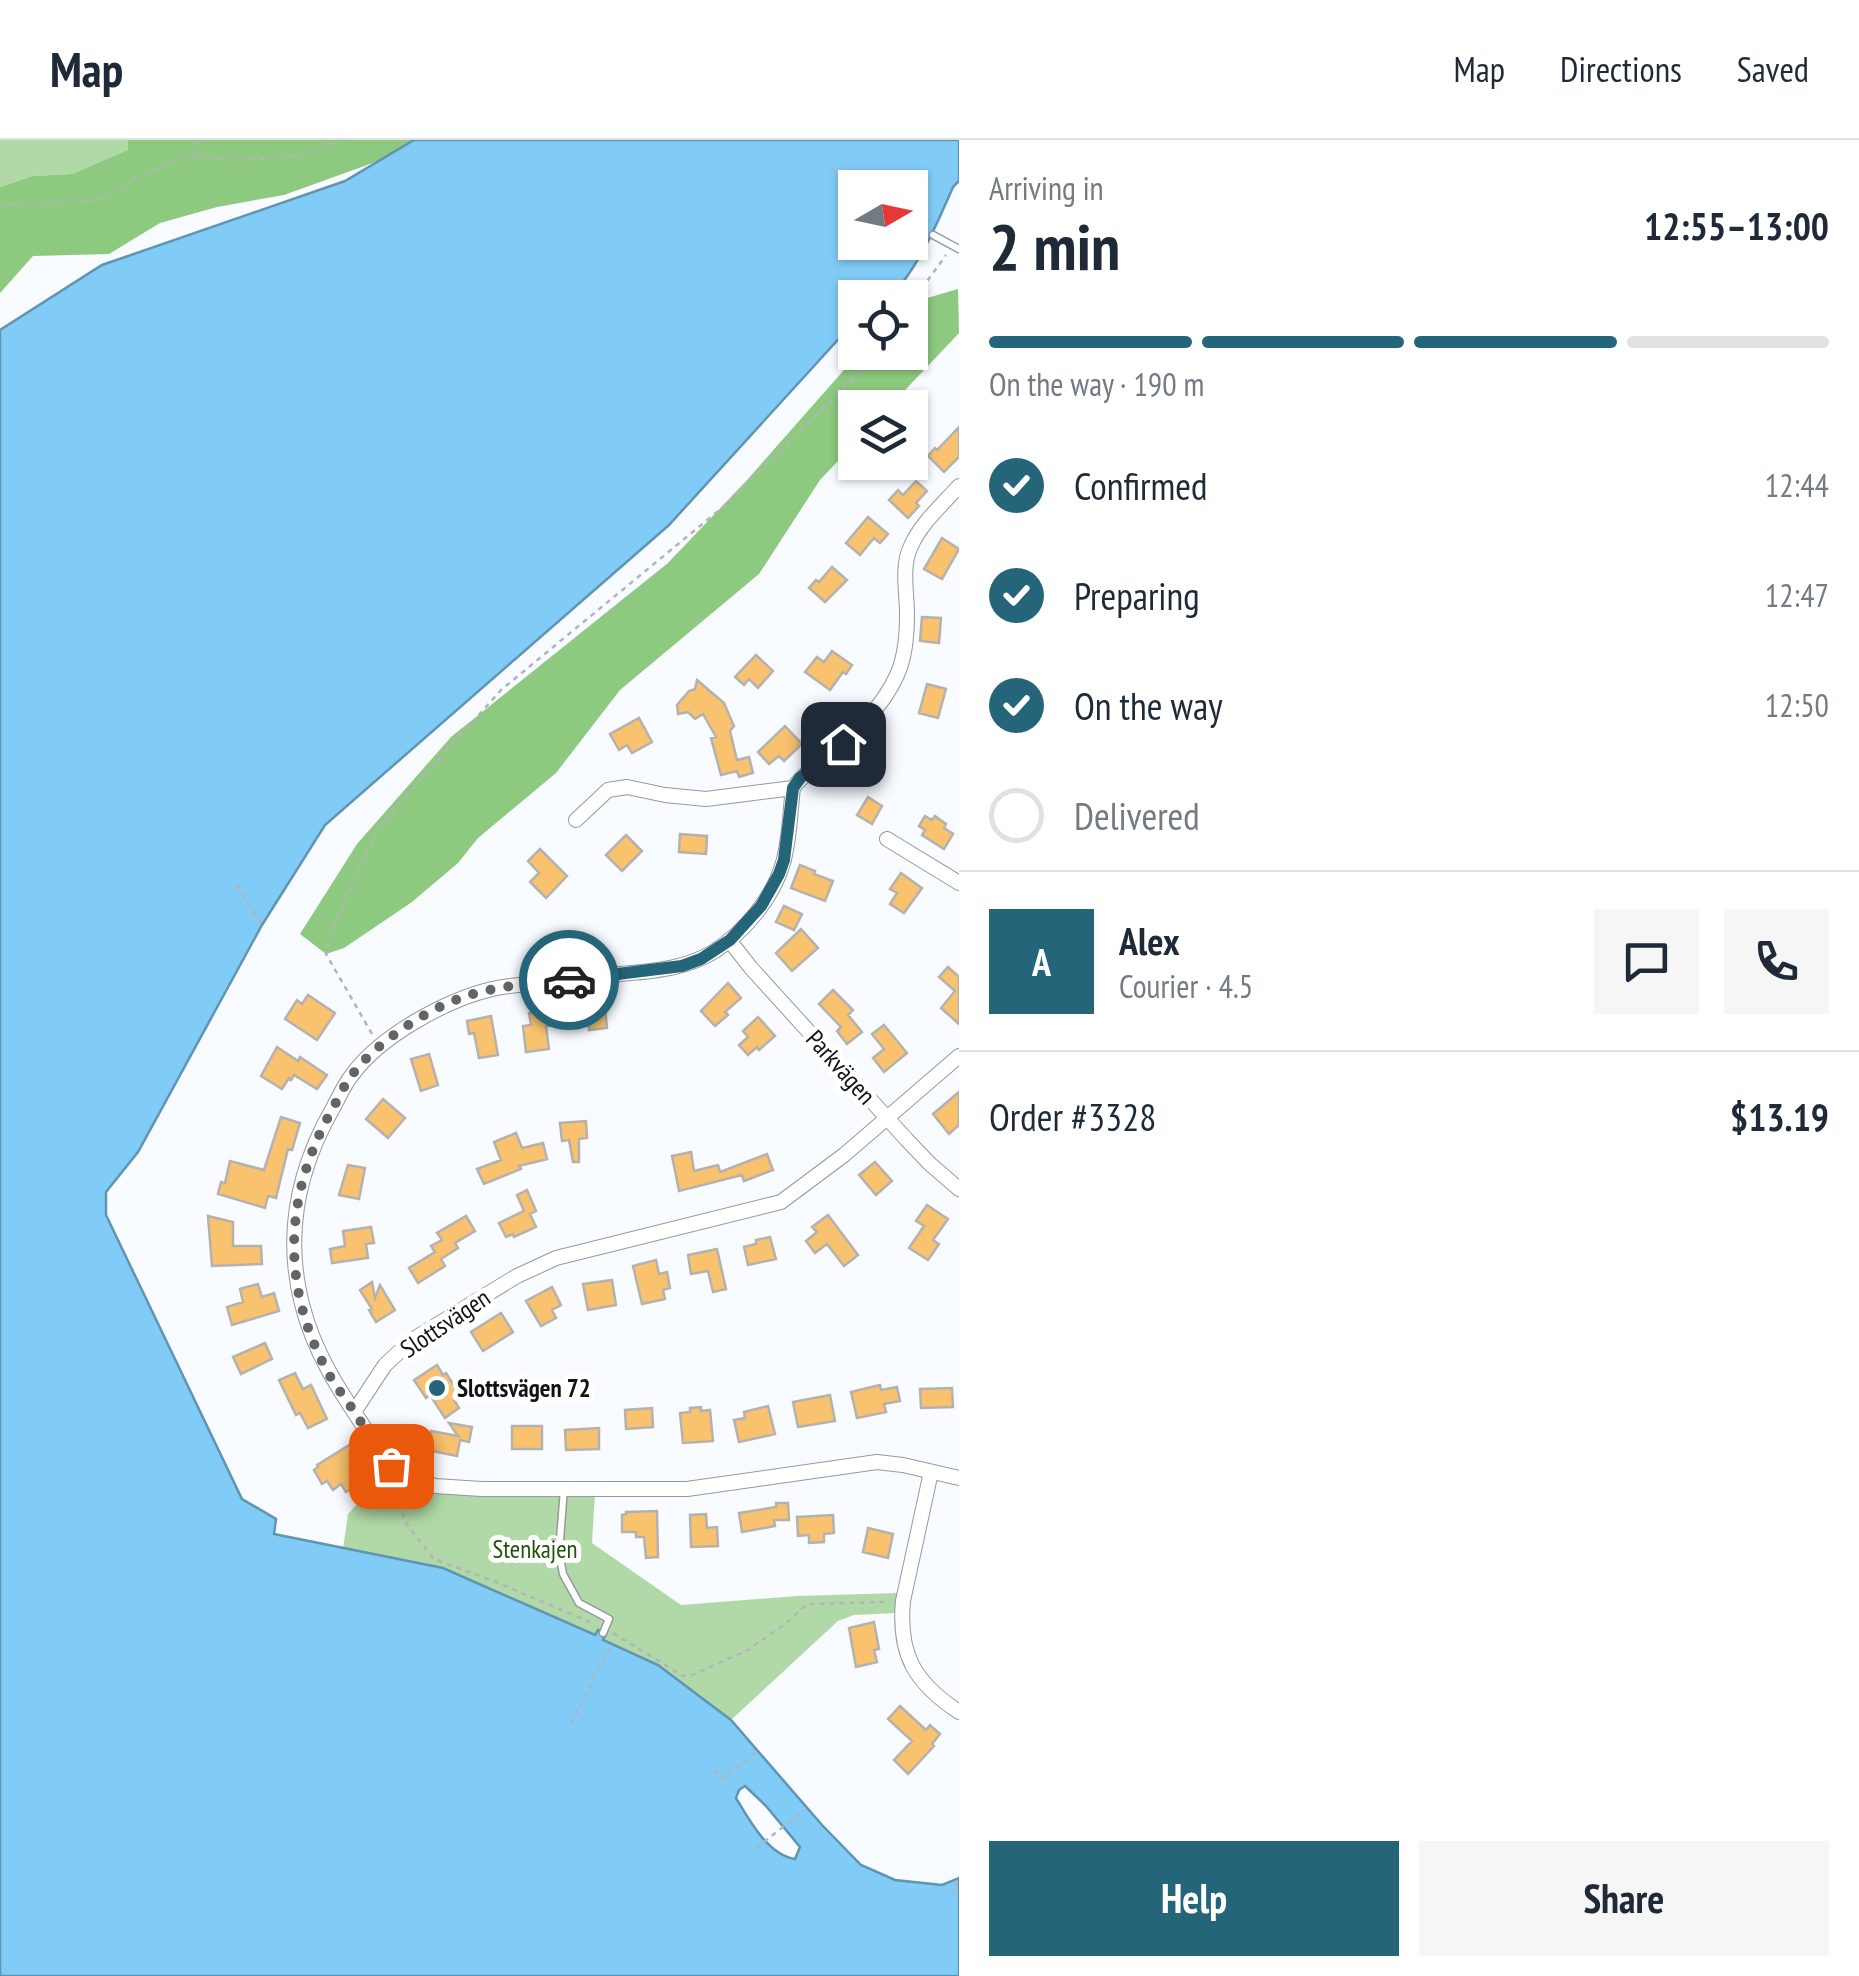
<!DOCTYPE html>
<meta charset="utf-8">
<style>
:root{--surface:#fff;--page:#f6f6f7;--text:#1f2937;--muted:#747a83;--line:#e0e1e3;--accent:#25657a}
body{margin:0;font-family:"PT Sans Narrow",sans-serif;background:var(--page);color:var(--text);height:100vh;display:flex;flex-direction:column;font-size:38px;white-space:nowrap}
*{box-sizing:border-box;margin:0}
p{font-size:32px;color:var(--muted)}
.icon{flex:none;width:55px;height:55px;fill:none;stroke:currentColor;stroke-width:2;stroke-linecap:round;stroke-linejoin:round}
.map{position:relative;flex:1;overflow:hidden}
.drawer{display:flex;flex-direction:column;background:var(--surface);width:900px}
.drawer>*{flex:none}
.needle{width:65px;rotate:81deg}
.controls{position:absolute;left:838px;top:30px;display:grid;gap:20px}
.controls a{display:grid;place-items:center;width:90px;height:90px;border-radius:0px;background:var(--surface);box-shadow:0 2px 8px #0004;font-size:50px}
.pin{position:absolute;display:grid;place-items:center;width:85px;height:85px;color:#fff;margin:-42px;border-radius:20px;box-shadow:0 5px 15px #0006}
.courier{position:absolute;display:grid;place-items:center;width:100px;height:100px;margin:-50px;border:8px solid #25657a;border-radius:50%;background:#fff;color:#222;box-shadow:0 2px 12px #0007}
.head em{font-style:normal;font-weight:700}
.head div{display:flex;flex-direction:column-reverse}
.head{display:flex;align-items:center;justify-content:space-between;height:170px;padding:0 30px}
h1{font-size:65px;font-weight:700;line-height:75px}
.bar{display:grid;grid-template-columns:repeat(4,1fr);gap:15px 10px;align-content:center;height:120px;padding:0 30px}
.bar i{height:12px;border-radius:8px;background:var(--line)}
.bar .on{background:var(--accent)}
.bar p{grid-column:span 4}
.line{display:flex;align-items:center;gap:25px;padding:0 30px;border-top:2px solid var(--line)}
.line div{flex:1}
.round{display:grid;place-items:center;flex:none;width:105px;height:105px;border-radius:0px;background:var(--page)}
ol{padding:0 30px;list-style:none}
li{display:flex;align-items:center;gap:30px;height:110px}
li p{margin-inline-start:auto}
li .icon{padding:10px;border-radius:50%;background:var(--accent);color:#fff;stroke-width:4}
li:last-child{color:var(--muted)}
li i{width:55px;height:55px;border:5px solid var(--line);border-radius:50%}
.primary-button{display:flex;gap:20px;margin-top:auto;padding:20px 30px}
.primary-button a{flex:1;height:115px;border-radius:0px;background:var(--accent);color:#fff;font-size:40px;font-weight:700;line-height:115px;text-align:center}
.primary-button a+a{background:var(--page);color:var(--text)}
header{display:flex;align-items:center;gap:60px;box-sizing:border-box;height:140px;padding:0 50px;background:var(--surface);border-bottom:2px solid var(--line)}
header strong{font-size:48px}
nav{display:flex;gap:55px;margin-inline-start:auto;font-size:35px}
main{display:flex;flex:1;min-height:0}
.map>svg:first-child{display:block}
.green{fill:#b1d9a7}
.forest{fill:#8dc97f}
.water{fill:#81ccf6;stroke:#5f94b2;stroke-width:2.5;fill-rule:evenodd}
.building{fill:#f8c26e;stroke:#b5b2ae;stroke-width:2.5}
.lines{fill:none;stroke-linecap:round;stroke-linejoin:round}
.lane-casing{stroke:#95999d;stroke-width:9}
.street-casing{stroke:#95999d;stroke-width:16}
.path{stroke:#b2b4b8;stroke-width:2.5;stroke-dasharray:5 5;stroke-linecap:butt}
.lane{stroke:#fff;stroke-width:6}
.street{stroke:#fff;stroke-width:14}
.done{stroke:#626466;stroke-width:10;stroke-dasharray:0 18}
.route{stroke:#25657a;stroke-width:12}
.poi-dot{fill:#25657a;stroke:#fff;stroke-width:4}
.labels{text-anchor:middle;stroke-width:10;stroke-linejoin:round;paint-order:stroke}
.street-label{font-size:25px;fill:#111213;stroke:#fff}
.poi-label{font-size:25px;font-weight:bold;fill:#111213;stroke:#fff;text-anchor:start}
.park-label{font-size:25px;fill:#1c550a;stroke:#fff}
</style>
<header>
<strong>Map</strong>
<nav><a>Map</a><a>Directions</a><a>Saved</a></nav>
</header>
<main>
<div class="map">
<svg width="959" height="1836" viewBox="0 0 959 1836">
<rect width="100%" height="100%" fill="#f8fbff"/>
<path class="green" d="M0 0H128L129 10 72 34 32 36 0 47Z
M384 1335 415 1346 447 1351 595 1354 592 1403 681 1465 797 1456 898 1453 895 1473 854 1475 838 1481 731 1580 658 1525 602 1500 597 1491 595 1495 343 1409 348 1374Z"/>
<path class="forest" d="M128 0H414L381 20 284 55 217 67 160 83 109 114 33 116 0 153V47L32 36 72 34 128 10Z
M958 149 959 193 889 267 855 268V303L820 340 759 434 620 550 556 633 478 698 458 723 412 762 344 808 326 814 300 794 357 704 451 597 668 423 748 339 859 213 910 212V163Z"/>
<path class="water" d="M414 0H959V41L953 47C936 86 920 124 891 157L855 158V181L669 385 325 685 262 785 138 1012 106 1052V1075L242 1359 276 1379 274 1394 443 1428 595 1495 598 1490 606 1494 603 1500 658 1525 731 1580 822 1685 861 1725 895 1740 942 1745 959 1738V1836H0V190L102 125 345 41ZM855 48H910V102H855ZM745 1646 766 1666 800 1707 795 1719C768 1715 749 1680 736 1658L739 1650Z"/>
<path class="building" d="M959 287V317L944 332 928 316 935 308 937 310Z
M916 341 927 351 916 363 919 366 908 378 889 360 898 350 903 355Z
M868 377 888 394 880 403 874 398 860 415 846 403Z
M942 398 959 409 942 439 924 429Z
M832 427 847 440 825 462 809 448 816 440 819 442Z
M922 477 941 478 939 503 920 501Z
M832 511 852 525 846 534 843 532 830 550 805 532 817 517 824 522Z
M756 515 773 531 758 548 749 539 744 545 735 537Z
M697 540 724 563 734 586 730 591 737 620 749 617 753 633 739 637 737 631 721 635 711 598 716 597 703 574 695 579 688 572 678 574 677 565 689 551 695 549Z
M927 544 946 549 938 578 919 573Z
M639 578 652 602 632 613 627 605 619 610 610 594Z
M785 586 802 604 784 621 779 616 769 624 758 612Z
M868 657 882 666 872 684 857 675Z
M925 676 932 680 935 676 946 684 944 688 953 694 944 709 922 695 925 690 919 686Z
M680 694 707 696 706 714 679 712Z
M626 695 642 711 622 731 606 715Z
M540 709 567 736 546 758 530 742 539 733 528 721Z
M800 725 815 731 814 734 833 741 825 761 791 748Z
M901 733 922 748 904 773 890 764 897 753 890 749Z
M784 766 802 774 794 790 776 782Z
M801 789 818 808 792 831 776 813Z
M948 827 959 837V884L941 868 955 851 939 837Z
M728 843 741 858 725 872 728 875 715 886 701 871Z
M833 850 853 870 848 875 862 892 847 904 837 891 841 887 819 864Z
M308 855 335 873 317 900 285 879 297 860 302 864Z
M605 867 607 888 589 890 587 869Z
M548 871 550 886H546L549 909 526 912 523 886 531 885 529 873Z
M491 876 498 915 479 918 474 893 469 894 467 881Z
M758 877 775 896 759 910 757 907 748 915 739 905 748 897 743 891Z
M884 885 907 913 884 932 873 918 884 909 872 894Z
M277 907 298 921 300 917 327 935 317 949 294 935 291 940 289 938 282 949 261 936Z
M429 914 438 945 421 951 411 919Z
M959 952V985L949 994 933 974Z
M383 959 405 978 388 998 366 979Z
M281 977 300 983 292 1010 288 1009 276 1058 268 1056 265 1068 218 1054 221 1042 225 1043 230 1021 264 1030Z
M586 981 587 998 579 999V1022H573L569 1000 562 1001 560 983Z
M516 993 522 1008 543 1003 547 1019 519 1026 521 1029 484 1044 477 1029 501 1020 494 1002Z
M691 1012 694 1031 718 1025 720 1032 767 1014 773 1030 744 1041 742 1035 679 1051 672 1016Z
M875 1022 892 1041 876 1055 859 1035Z
M348 1025 365 1028 359 1059 339 1055Z
M527 1050 536 1071 530 1074 536 1087 514 1097 513 1094 506 1097 499 1083 524 1071 517 1055Z
M927 1065 948 1079 933 1100 939 1104 928 1120 909 1108 924 1086 916 1081Z
M828 1075 858 1115 844 1126 827 1104 815 1113 806 1101 817 1092 812 1087Z
M208 1076 233 1082V1106H261L262 1124 212 1126Z
M466 1076 475 1091 455 1103 458 1108 441 1119 445 1126 418 1143 409 1128 435 1112 431 1106 442 1100 437 1093Z
M371 1087 374 1103 366 1104 368 1118 332 1123 330 1109 345 1106 343 1091Z
M770 1097 776 1119 748 1125 744 1107 756 1104V1100Z
M717 1109 726 1149 713 1152 708 1131 691 1134 688 1115Z
M656 1120 659 1134 667 1132 670 1148 663 1150 665 1159 642 1164 633 1126Z
M612 1140 616 1165 588 1170 583 1144Z
M372 1142 375 1158 380 1145 395 1170 376 1182 369 1170 372 1169 360 1150Z
M258 1144 262 1157 274 1153 279 1171 232 1185 227 1167 243 1162 240 1149Z
M552 1147 561 1165 552 1170 556 1178 541 1186 526 1161Z
M501 1173 513 1192 483 1211 471 1192Z
M265 1203 272 1219 241 1234 233 1217Z
M437 1225 443 1235 446 1233 453 1244 464 1237 472 1248 454 1260 459 1268 445 1278 430 1255 426 1258 414 1240Z
M295 1233 303 1249 311 1245 327 1279 308 1288 300 1273 296 1275 279 1240Z
M880 1245 881 1250 897 1247 900 1261 884 1264 886 1272 857 1278 851 1252Z
M952 1248 953 1267 921 1268 920 1249Z
M830 1255 835 1281 798 1287 793 1262Z
M768 1266 775 1294 739 1302 734 1280 745 1278 744 1272Z
M701 1267V1271L710 1270 713 1301 683 1303 680 1273 690 1272V1268Z
M652 1268 653 1287 626 1289 625 1270Z
M449 1283 472 1287 469 1302 460 1300 457 1316 427 1310 431 1291 458 1296Z
M512 1286H542V1309H512Z
M599 1288V1309L566 1310 565 1290Z
M351 1304 361 1320 350 1327 361 1343 346 1352 341 1344 333 1350 327 1341 322 1344 314 1330 318 1327 317 1325Z
M776 1363H788L789 1380H774L775 1386 742 1392 739 1373 776 1367Z
M657 1371 658 1417 646 1418 644 1397H636V1392H622V1375L626 1374V1372Z
M706 1374 707 1388 717 1387 718 1406 691 1407 690 1375Z
M833 1375 834 1393 824 1394V1402L809 1403V1395L798 1396 797 1377Z
M868 1388 893 1394 888 1418 863 1412Z
M874 1482 879 1509 874 1510 877 1522 856 1527 849 1488Z
M900 1566 926 1590 930 1585 940 1594 932 1604 934 1606 908 1634 894 1620 912 1601 888 1579Z"/>
<g class="lines">
<g class="lane-casing">
<path id="lane" d="M933 95 959 109
M564 1349 559 1412 563 1434 579 1463 609 1479 603 1493"/>
</g>
<g class="street-casing">
<path id="street" d="M793 648C790 672 790 699 783 723 773 758 745 791 715 811 686 829 653 831 620 834 595 837 570 841 545 843 527 844 509 845 492 849 446 860 380 896 352 935 344 945 339 957 333 968 298 1029 284 1094 302 1164 316 1222 352 1268 384 1317L391 1327 421 1341 435 1346 482 1349H687L877 1322 903 1325 959 1338
M576 680 608 650 627 647 665 655 706 659 793 648C803 634 815 627 827 617 853 595 883 567 897 535 905 518 907 493 907 474 907 453 901 426 911 406 921 383 943 364 959 346
M887 699 959 743
M729 800 751 828 907 1000 930 1024 959 1049
M354 1272 385 1225 412 1200 517 1136 556 1118 781 1062 844 1015 959 916
M931 1332 903 1461C898 1515 915 1543 959 1572"/>
</g>
<path class="path" d="M197 15 198 0
M831 29 859 48
M0 65 98 60 119 50 139 36 163 25 197 16 236 20 275 18 307 14 338 0
M910 80 926 90
M910 165 946 115
M237 745 262 785
M372 894 326 814 332 789 378 688 501 550 723 367 862 230 875 212
M395 1344 405 1382 434 1419 496 1442 592 1483
M613 1493 683 1536 692 1535 748 1510 785 1484 807 1464 886 1462
M571 1584 611 1505
M714 1630 723 1639 757 1611
M756 1708 805 1670
M953 1755 958 1736"/>
<use href="#lane" class="lane"/>
<use href="#street" class="street"/>
</g>
<g class="lines">
<path class="done" d="M391 1326C378 1311 368 1293 357 1276 349 1263 339 1251 331 1238 280 1149 283 1056 333 968 339 957 344 945 352 935 374 904 427 869 464 857 498 845 534 844 569 840"/>
<path class="route" d="M569 840 682 826 701 819 730 800 761 766 779 734 784 720 793 648 800 638 843 604"/>
</g>
<circle class="poi-dot" cx="437" cy="1248" r="10"/>
<g class="labels">
<g class="street-label">
<text transform="translate(841 927) rotate(48)" y="9">Parkvägen</text>
<text transform="translate(445 1183) rotate(-34)" y="9">Slottsvägen</text>
</g>
<g class="poi-label">
<text x="457" y="1257">Slottsvägen 72</text>
</g>
<g class="park-label">
<text x="535" y="1418">Stenkajen</text>
</g>
</g>
</svg>
<div class="controls">
<a><svg class="needle" viewBox="-14 -14 28 28"><path d="M0-13l5 13h-10z" fill="#e53935"/><path d="M0 13l5-13h-10z" fill="#747a83"/></svg></a>
<a><svg class="icon" aria-label="locate" viewBox="0 0 24 24"><circle cx="12" cy="12" r="6"/><path d="M12 2v4M12 18v4M2 12h4M18 12h4"/></svg></a>
<a><svg class="icon" aria-label="layers" viewBox="0 0 24 24"><path d="M12 4l9 5-9 5-9-5zM3 14l9 5 9-5"/></svg></a>
</div>
<div class="pin" style="left:391px;top:1326px;background:#ea580c"><svg class="icon" aria-label="bag" viewBox="0 0 24 24"><path d="M5 8h14l-1 12H6zM9 8a3 3 0 0 1 6 0"/></svg></div>
<div class="pin" style="left:843px;top:604px;background:#1f2937"><svg class="icon" aria-label="home" viewBox="0 0 24 24"><path d="M3 11l9-7 9 7M6 9v11h12V9"/></svg></div>
<div class="courier" style="left:569px;top:840px"><svg class="icon" aria-label="car" viewBox="0 0 24 24"><path d="M5 17H2v-5l4-1 3-4h7l3 4 3 1v5h-3M9 17h6M6 11h13"/><circle cx="7" cy="17" r="2"/><circle cx="17" cy="17" r="2"/></svg></div>
</div>
<section class="drawer">
<div class="head"><div><h1>2 min</h1><p>Arriving in</p></div><em>12:55–13:00</em></div>
<div class="bar"><i class="on"></i><i class="on"></i><i class="on"></i><i></i><p>On the way · 190 m</p></div>
<ol>
<li><svg class="icon" aria-label="check" viewBox="0 0 24 24"><path d="M5 12l5 5 9-10"/></svg>Confirmed<p>12:44</p></li>
<li><svg class="icon" aria-label="check" viewBox="0 0 24 24"><path d="M5 12l5 5 9-10"/></svg>Preparing<p>12:47</p></li>
<li><svg class="icon" aria-label="check" viewBox="0 0 24 24"><path d="M5 12l5 5 9-10"/></svg>On the way<p>12:50</p></li>
<li><i></i>Delivered</li>
</ol>
<div class="line" style="height:180px"><b class="round" style="background:var(--accent);color:#fff">A</b><div><b>Alex</b><p>Courier · 4.5</p></div><a class="round"><svg class="icon" aria-label="chat" viewBox="0 0 24 24"><path d="M4 5h16v11H9l-5 4z"/></svg></a><a class="round"><svg class="icon" aria-label="phone" viewBox="0 0 24 24"><path d="M5 4h4l2 5-3 2q2 4 5 5l2-3 5 2v4C11 20 4 13 5 4z"/></svg></a></div>
<div class="line" style="height:130px"><div>Order #3328</div><b>$13.19</b></div>
<div class="primary-button"><a>Help</a><a>Share</a></div>
</section>
</main>
